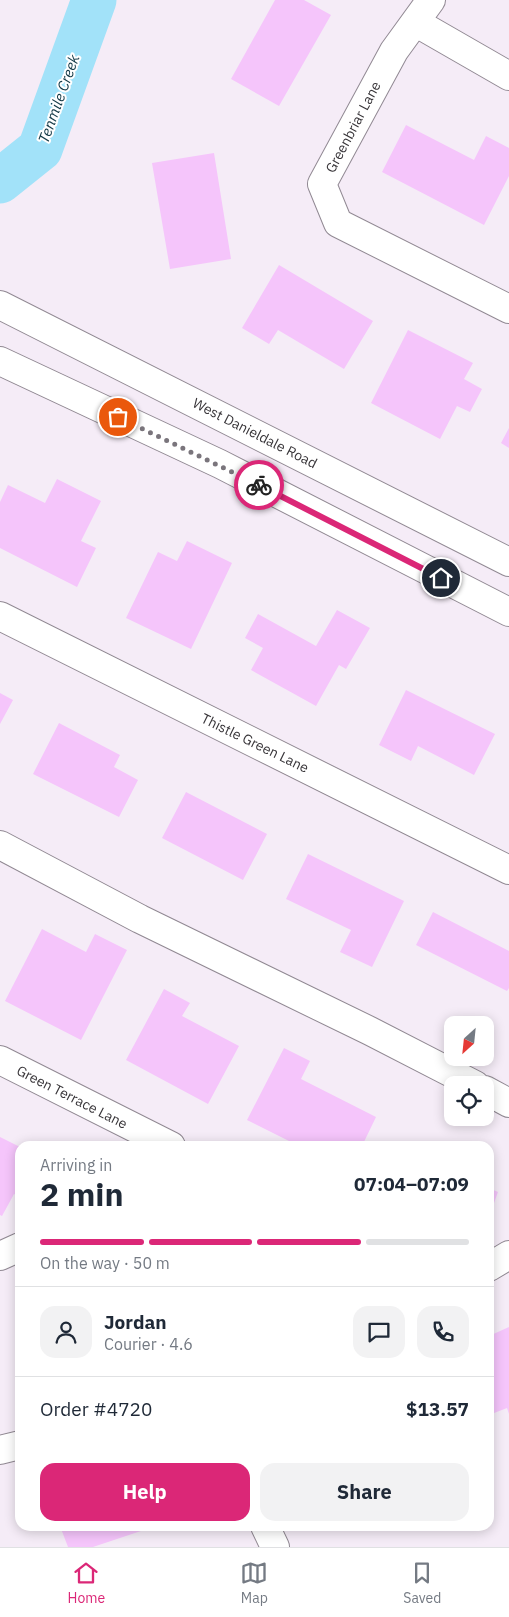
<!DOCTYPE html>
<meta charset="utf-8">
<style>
:root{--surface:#fff;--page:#f2f2f3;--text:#1f2937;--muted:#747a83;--line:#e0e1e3;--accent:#db2777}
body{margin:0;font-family:"IBM Plex Sans",sans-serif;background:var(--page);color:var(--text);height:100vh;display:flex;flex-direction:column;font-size:19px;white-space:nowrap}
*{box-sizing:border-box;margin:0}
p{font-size:16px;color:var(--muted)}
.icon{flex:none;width:28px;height:28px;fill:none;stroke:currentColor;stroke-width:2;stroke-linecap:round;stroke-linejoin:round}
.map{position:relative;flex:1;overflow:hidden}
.side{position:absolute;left:15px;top:1141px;width:479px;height:390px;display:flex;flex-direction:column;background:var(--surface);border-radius:15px;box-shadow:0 2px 12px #0003}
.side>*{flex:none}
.needle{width:32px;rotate:207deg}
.tools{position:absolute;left:444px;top:1016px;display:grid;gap:10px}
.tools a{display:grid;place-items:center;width:50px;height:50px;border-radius:10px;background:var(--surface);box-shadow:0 2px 12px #0003;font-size:25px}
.pin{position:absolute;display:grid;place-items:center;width:42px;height:42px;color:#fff;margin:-21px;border:2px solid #fff;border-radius:50%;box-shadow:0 1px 5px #0007}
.courier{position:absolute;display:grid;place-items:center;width:50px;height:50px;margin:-25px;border:4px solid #db2777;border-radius:50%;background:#fff;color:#222;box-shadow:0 1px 6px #0007}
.summary em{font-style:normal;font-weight:700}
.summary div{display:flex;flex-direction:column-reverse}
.summary{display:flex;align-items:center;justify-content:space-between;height:85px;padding:0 25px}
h1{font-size:32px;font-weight:700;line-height:38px}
.bar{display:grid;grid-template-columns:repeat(4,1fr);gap:8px 5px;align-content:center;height:60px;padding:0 25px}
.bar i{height:6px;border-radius:4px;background:var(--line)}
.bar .on{background:var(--accent)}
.bar p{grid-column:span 4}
.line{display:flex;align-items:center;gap:12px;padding:0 25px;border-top:1px solid var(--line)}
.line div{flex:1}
.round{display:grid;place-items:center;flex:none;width:52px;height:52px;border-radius:15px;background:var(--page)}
.action{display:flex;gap:10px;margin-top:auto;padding:10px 25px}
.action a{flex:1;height:58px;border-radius:15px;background:var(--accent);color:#fff;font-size:20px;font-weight:700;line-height:58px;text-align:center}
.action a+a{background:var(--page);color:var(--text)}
.menu{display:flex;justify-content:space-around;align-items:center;height:70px;border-top:1px solid var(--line);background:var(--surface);font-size:14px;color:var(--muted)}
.menu a{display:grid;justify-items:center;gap:2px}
.menu .on{color:var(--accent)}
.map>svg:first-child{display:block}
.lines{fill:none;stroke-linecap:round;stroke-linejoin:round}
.river{stroke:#a2e2f9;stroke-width:45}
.building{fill:#f5c5fb}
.minor-casing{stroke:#918993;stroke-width:30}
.major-casing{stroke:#918993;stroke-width:30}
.minor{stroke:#fff;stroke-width:28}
.major{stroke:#fff;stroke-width:28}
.done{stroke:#7a757c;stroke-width:5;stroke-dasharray:0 9}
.route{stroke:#db2777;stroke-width:6}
.labels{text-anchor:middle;stroke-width:4;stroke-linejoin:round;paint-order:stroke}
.street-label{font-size:14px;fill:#383539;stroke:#fff}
.water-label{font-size:15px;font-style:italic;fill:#133946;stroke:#fff}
</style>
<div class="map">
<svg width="509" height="1547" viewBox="0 0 509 1547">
<rect width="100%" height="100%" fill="#f5ecf7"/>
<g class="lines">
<path class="river" d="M0 181 40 149 94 0"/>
</g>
<path class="building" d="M275 0H304L331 15 279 106 231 79Z
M406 125 474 160 486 136 509 148V176L484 225 382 172Z
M214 153 231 259 170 269 152 163Z
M279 265 373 321 344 369 278 330 269 344 242 328Z
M408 330 473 363 464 379 482 389 470 412 457 406 440 439 371 403Z
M509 428V448L501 443Z
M57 479 101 501 81 541 96 548 77 587 0 548V502L8 485 45 503Z
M187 541 232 563 191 649 126 618 158 552 177 561Z
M337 610 370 628 346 669 339 665 316 706 251 670 263 648 245 638 258 614 316 646Z
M406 690 495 734 474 775 418 746 411 761 379 745Z
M0 693 13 700 0 724Z
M59 723 120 755 114 767 138 780 119 817 33 774Z
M186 792 267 834 243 880 162 838Z
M308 854 404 901 372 967 340 952 351 930 286 899Z
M433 912 509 951V988L507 991 416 945Z
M42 929 86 952 95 934 127 950 81 1040 5 1001Z
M164 989 190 1003 182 1016 239 1046 208 1104 126 1060Z
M284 1048 310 1061 301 1079 376 1117 362 1146H299L247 1120Z
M0 1137 20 1147V1197L14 1194 2 1216 0 1215Z
M489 1188 498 1192 489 1217Z
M509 1327V1414L507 1408 489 1415V1336Z
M60 1526H153V1527L93 1547H68Z"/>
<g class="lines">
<g class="minor-casing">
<path id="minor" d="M431 0 394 51 322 184 338 223 509 309
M415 22 509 76
M0 616 509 870
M0 845 140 919 370 1031 475 1085
M0 1060 171 1146
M485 1090 509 1103
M0 1256 20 1247
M489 1267 509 1255
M0 1450 20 1445
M265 1526 275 1547"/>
</g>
<g class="major-casing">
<path id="major" d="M0 305 509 562
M0 361 220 464 509 612"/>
</g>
<use href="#minor" class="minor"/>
<use href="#major" class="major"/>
</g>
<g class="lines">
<path class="done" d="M118 417 259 485"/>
<path class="route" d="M259 485 441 578"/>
</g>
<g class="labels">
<g class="street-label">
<text transform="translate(353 127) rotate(-62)" y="5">Greenbriar Lane</text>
<text transform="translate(255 433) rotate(27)" y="5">West Danieldale Road</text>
<text transform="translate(255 743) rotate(26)" y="5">Thistle Green Lane</text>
<text transform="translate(72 1097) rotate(27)" y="5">Green Terrace Lane</text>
</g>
<g class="water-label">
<text transform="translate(59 99) rotate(-70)" y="5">Tenmile Creek</text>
</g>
</g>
</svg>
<div class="tools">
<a><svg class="needle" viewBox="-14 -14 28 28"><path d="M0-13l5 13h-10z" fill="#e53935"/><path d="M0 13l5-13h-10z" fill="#747a83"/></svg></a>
<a><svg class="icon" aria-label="locate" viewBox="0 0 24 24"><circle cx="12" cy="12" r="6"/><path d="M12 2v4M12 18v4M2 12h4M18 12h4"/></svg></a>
</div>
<div class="pin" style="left:118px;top:417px;background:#ea580c"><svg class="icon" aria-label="bag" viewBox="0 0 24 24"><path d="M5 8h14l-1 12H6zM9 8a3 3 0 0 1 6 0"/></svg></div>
<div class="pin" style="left:441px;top:578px;background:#1f2937"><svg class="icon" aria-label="home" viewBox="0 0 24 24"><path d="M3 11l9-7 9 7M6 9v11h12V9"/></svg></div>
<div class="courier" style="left:259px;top:485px"><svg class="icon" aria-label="bike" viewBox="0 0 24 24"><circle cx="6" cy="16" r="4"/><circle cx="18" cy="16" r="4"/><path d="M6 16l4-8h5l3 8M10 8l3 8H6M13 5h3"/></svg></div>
<section class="side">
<div class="summary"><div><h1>2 min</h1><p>Arriving in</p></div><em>07:04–07:09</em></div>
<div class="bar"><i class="on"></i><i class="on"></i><i class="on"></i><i></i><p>On the way · 50 m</p></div>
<div class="line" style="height:90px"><a class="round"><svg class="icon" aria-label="person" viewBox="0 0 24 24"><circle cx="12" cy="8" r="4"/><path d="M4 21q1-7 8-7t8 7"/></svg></a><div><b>Jordan</b><p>Courier · 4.6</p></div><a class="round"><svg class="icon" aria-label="chat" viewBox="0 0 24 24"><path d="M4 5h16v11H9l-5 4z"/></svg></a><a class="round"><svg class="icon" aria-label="phone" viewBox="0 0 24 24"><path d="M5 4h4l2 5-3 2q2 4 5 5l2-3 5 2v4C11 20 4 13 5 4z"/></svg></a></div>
<div class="line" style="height:65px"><div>Order #4720</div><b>$13.57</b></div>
<div class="action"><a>Help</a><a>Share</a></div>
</section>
</div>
<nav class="menu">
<a class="on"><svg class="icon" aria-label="home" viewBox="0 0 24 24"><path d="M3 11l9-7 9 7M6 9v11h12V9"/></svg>Home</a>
<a><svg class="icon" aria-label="map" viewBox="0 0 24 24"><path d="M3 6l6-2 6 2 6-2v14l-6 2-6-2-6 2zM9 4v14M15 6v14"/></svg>Map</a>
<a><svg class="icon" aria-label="saved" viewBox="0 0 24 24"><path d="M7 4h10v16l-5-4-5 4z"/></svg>Saved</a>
</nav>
